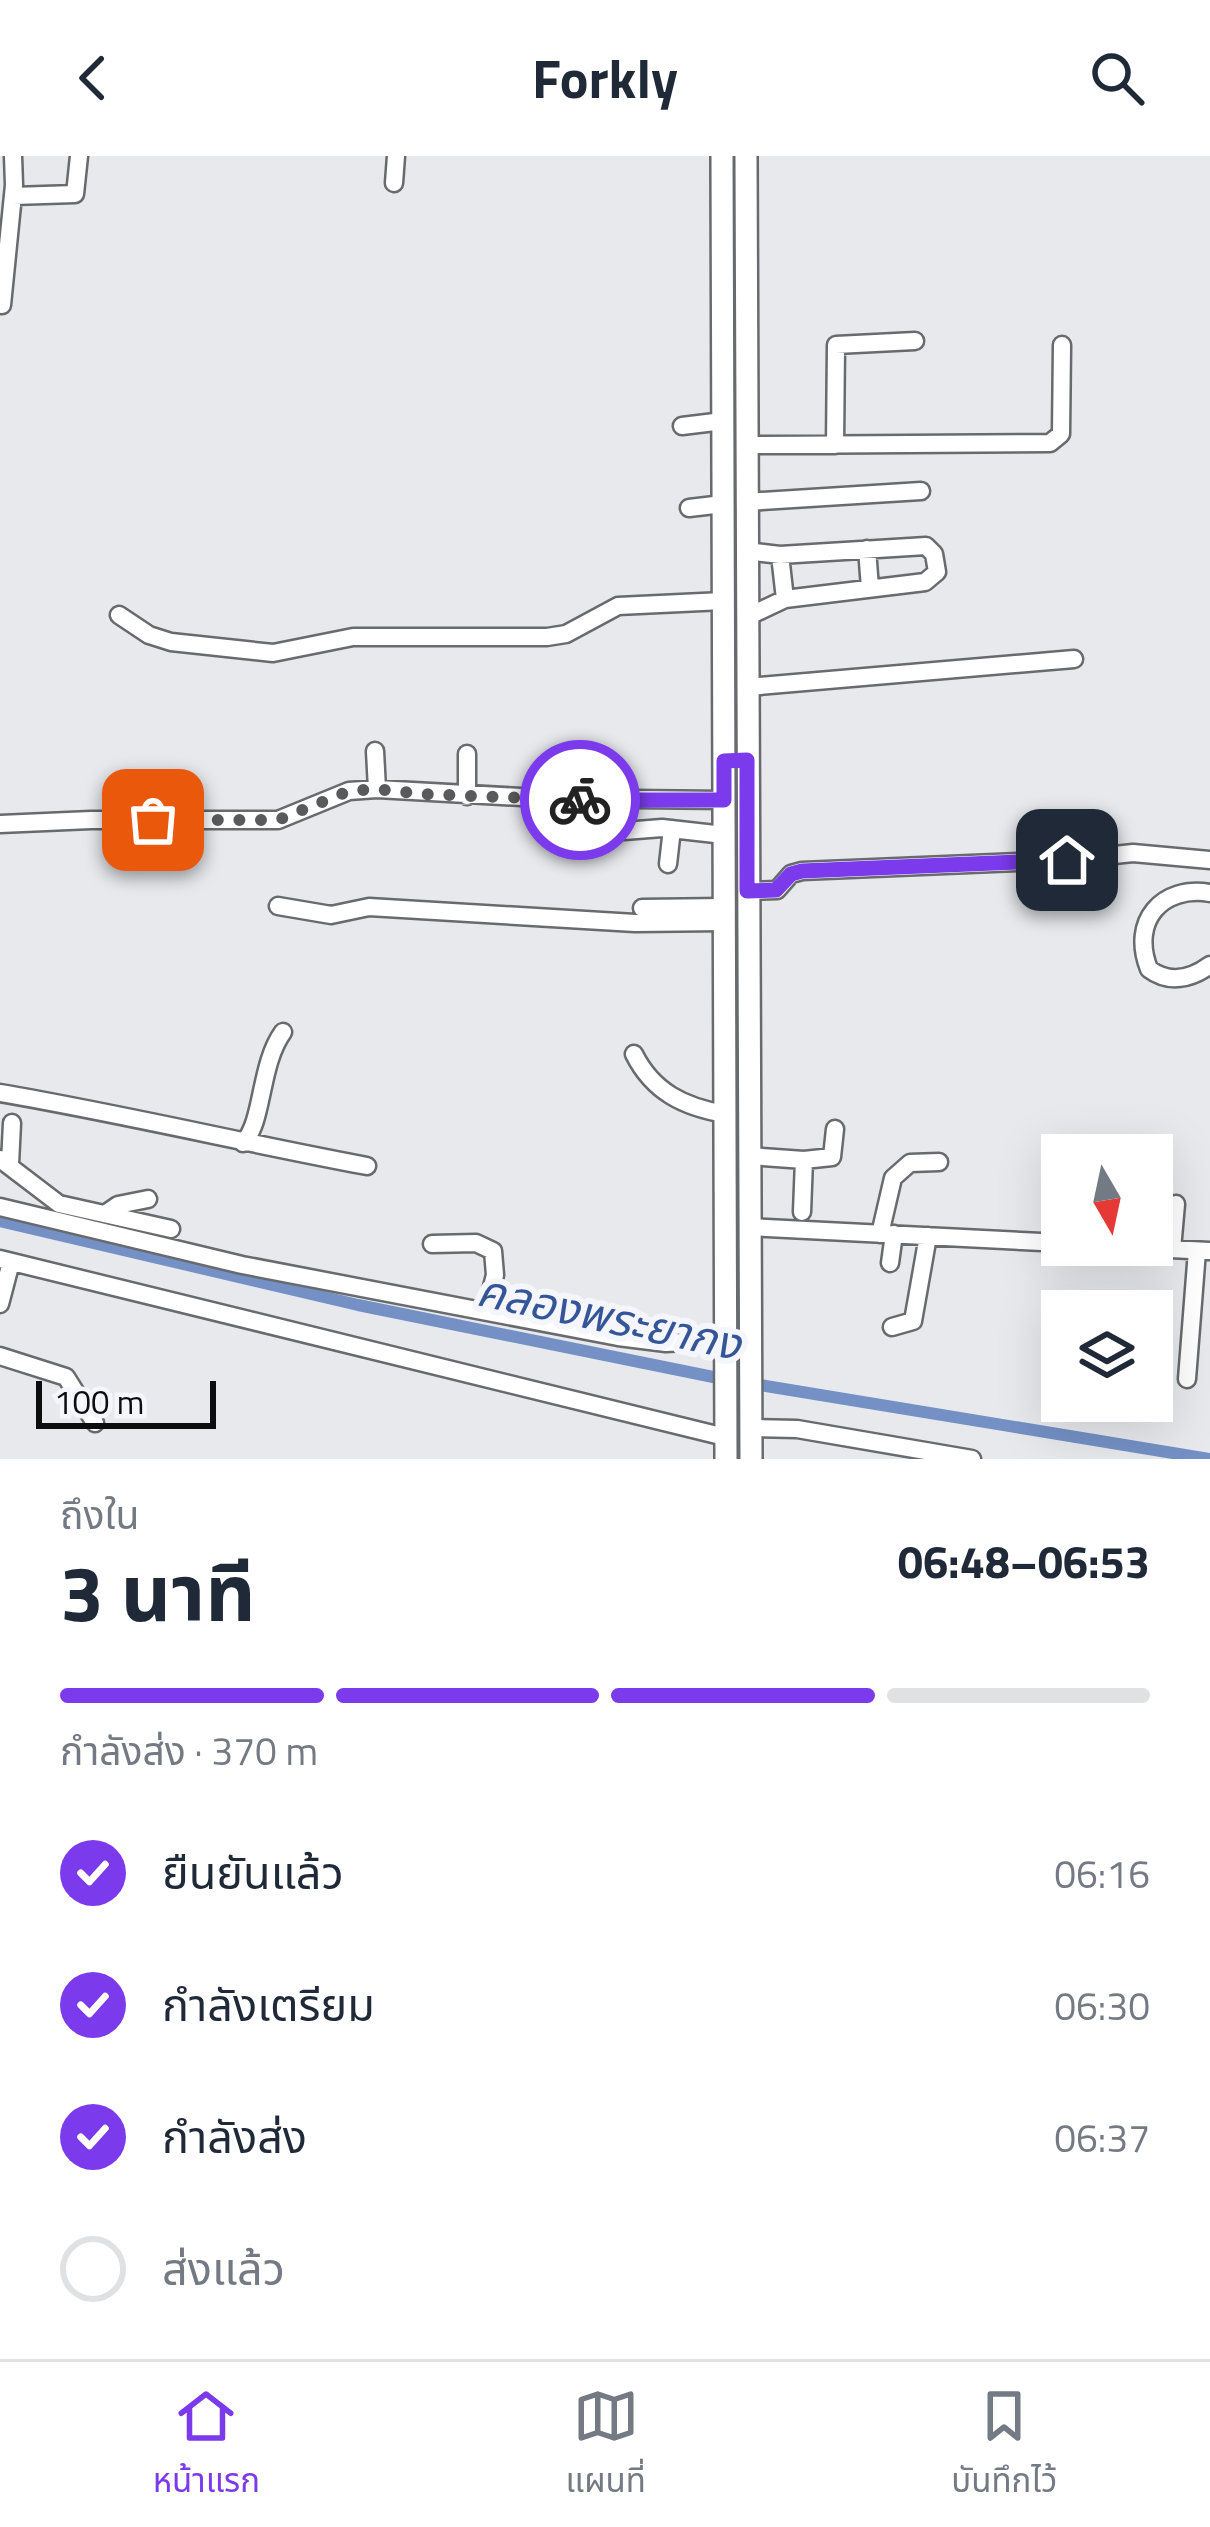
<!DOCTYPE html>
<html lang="th">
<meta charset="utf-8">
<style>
:root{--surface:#fff;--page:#f2f2f3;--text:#1f2937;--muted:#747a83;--line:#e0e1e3;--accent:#7c3aed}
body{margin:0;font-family:"Titillium Web","Noto Sans Thai",sans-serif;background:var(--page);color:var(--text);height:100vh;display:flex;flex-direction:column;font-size:45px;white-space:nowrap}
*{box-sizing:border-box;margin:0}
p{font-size:39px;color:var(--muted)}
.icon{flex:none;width:66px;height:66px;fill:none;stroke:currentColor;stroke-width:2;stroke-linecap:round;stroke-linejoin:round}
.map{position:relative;height:1303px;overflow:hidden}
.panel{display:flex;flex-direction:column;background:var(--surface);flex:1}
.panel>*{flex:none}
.needle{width:78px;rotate:171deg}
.tools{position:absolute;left:1041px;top:978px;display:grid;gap:24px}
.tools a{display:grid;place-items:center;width:132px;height:132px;border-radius:0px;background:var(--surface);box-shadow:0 12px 48px #0002;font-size:60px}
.scale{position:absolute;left:36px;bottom:30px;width:180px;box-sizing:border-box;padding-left:12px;border:6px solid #0c0d0e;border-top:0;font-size:33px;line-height:42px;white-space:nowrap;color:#0c0d0e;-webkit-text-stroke:9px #f4f6fb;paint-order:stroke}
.pin{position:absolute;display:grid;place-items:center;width:102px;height:102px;color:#fff;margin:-51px;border-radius:24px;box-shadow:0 6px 18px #0006}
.courier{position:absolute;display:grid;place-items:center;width:120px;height:120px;margin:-60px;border:9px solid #7c3aed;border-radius:50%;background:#fff;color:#222;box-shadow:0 3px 15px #0007}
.head em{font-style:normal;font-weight:700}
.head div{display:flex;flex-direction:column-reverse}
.head{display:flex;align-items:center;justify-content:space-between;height:204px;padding:0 60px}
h1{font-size:78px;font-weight:700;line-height:90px}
.bar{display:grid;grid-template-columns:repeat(4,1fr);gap:18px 12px;align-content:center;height:144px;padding:0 60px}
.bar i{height:15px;border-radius:9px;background:var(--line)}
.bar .on{background:var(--accent)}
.bar p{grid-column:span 4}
ol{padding:0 60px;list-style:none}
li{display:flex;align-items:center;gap:36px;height:132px}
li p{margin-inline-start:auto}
li .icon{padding:12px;border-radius:50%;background:var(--accent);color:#fff;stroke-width:4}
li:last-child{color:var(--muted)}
li i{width:66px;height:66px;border:6px solid var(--line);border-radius:50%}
header{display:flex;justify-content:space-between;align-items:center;height:156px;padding:0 60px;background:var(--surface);font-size:54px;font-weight:700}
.menu{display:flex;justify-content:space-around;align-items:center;height:168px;border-top:3px solid var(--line);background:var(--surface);font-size:33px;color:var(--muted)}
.menu a{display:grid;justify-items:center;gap:6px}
.menu .on{color:var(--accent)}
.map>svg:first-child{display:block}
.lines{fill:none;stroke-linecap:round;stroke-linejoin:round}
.canal{stroke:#7490c5;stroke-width:12}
.minor-casing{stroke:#686a6e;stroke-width:21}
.major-casing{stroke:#686a6e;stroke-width:26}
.minor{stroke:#fff;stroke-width:16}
.major{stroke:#fff;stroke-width:21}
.done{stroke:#595a5c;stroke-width:12;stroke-dasharray:0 21.6}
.route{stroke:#7c3aed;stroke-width:15}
.labels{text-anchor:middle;stroke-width:12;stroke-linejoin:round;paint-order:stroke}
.water-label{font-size:45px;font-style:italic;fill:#345598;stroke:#f4f6fb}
</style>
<header><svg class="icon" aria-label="back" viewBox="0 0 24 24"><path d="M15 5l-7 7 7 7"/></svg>Forkly<svg class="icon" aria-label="search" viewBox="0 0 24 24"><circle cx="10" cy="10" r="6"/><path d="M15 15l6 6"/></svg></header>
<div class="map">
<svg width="1210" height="1303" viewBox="0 0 1210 1303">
<rect width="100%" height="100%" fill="#e7e9ed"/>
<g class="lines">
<path class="canal" d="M0 1065 358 1149 728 1224
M748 1227 1209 1303"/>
<g class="minor-casing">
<path id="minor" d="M394 27 396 0
M13 40 75 38 79 0
M2 149 14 29 13 0
M682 270 723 265
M746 289 1050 287 1061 278 1062 189
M835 289 836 189 915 185
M746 346 921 335
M689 352 723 348
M867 393 870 432
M746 395 780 399 926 390 934 398 937 416 925 426 785 443 747 461
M780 399 785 443
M119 459 149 479 171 486 273 497 353 481H547L566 478 618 450 723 445
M748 531 1074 503
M375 595 377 633
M467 598V640
M553 665H576L624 675 662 672 724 679
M0 668 91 664H278L349 635 377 633 539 642 724 644
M668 708 672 673
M747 735 777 734 791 718 802 715 1067 704 1133 697 1210 704
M1210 737C1162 729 1130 765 1149 813 1169 828 1191 823 1210 809
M278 750 331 759 369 751 635 767 724 766
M642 752 724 751
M634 898C653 936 684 951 725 958
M0 937C123 958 244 987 367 1010
M243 987C264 966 259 909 283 876
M749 1000 804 1004 802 1056
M0 1003 59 1048 171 1073
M804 1004 832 1001 835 973
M10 1008 12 967
M0 1051 242 1109 618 1181 666 1187 725 1184
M105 1058 118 1049 148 1043
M749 1071 1062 1087
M880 1078 893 1022 910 1007 939 1006
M432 1088 476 1087 493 1095 495 1119 486 1154
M1090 1089 1210 1095
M1172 1093 1176 1048
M0 1103 725 1281
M890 1107 894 1078
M0 1148 11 1106
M892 1171 913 1165 928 1080
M0 1200 66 1221 95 1267
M1187 1223 1197 1095
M751 1272 797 1273 972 1303"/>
</g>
<g class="major-casing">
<path id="major" d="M722 0 726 1303
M746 0 751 1303"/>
</g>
<use href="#minor" class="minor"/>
<use href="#major" class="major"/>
</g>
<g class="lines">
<path class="done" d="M153 664H278L349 635 377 633 421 638 580 644"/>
<path class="route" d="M580 644H724V605L747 604V735L776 734 791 718 802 715 1067 704"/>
</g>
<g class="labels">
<g class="water-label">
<text transform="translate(609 1161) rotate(12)" y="16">คลองพระยากง</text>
</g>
</g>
</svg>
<div class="tools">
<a><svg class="needle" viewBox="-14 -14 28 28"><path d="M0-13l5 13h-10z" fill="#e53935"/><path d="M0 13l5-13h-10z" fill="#747a83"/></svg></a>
<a><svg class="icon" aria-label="layers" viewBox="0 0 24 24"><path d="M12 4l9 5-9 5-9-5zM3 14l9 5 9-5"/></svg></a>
</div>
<div class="scale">100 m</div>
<div class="pin" style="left:153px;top:664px;background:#ea580c"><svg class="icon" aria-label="bag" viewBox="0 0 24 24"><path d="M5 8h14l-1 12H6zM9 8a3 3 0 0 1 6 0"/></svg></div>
<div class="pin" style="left:1067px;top:704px;background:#1f2937"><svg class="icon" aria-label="home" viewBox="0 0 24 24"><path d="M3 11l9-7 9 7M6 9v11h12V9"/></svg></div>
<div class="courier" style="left:580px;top:644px"><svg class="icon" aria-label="bike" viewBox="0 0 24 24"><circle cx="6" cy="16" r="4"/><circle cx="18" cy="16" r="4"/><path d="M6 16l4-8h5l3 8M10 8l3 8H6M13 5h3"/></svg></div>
</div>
<section class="panel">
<div class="head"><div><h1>3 นาที</h1><p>ถึงใน</p></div><em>06:48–06:53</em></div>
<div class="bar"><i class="on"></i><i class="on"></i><i class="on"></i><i></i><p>กำลังส่ง · 370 m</p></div>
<ol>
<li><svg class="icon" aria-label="check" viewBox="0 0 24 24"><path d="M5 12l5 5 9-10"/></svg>ยืนยันแล้ว<p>06:16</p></li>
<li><svg class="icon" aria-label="check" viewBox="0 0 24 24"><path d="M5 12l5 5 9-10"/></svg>กำลังเตรียม<p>06:30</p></li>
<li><svg class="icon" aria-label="check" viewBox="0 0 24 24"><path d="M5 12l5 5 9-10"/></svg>กำลังส่ง<p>06:37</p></li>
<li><i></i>ส่งแล้ว</li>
</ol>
</section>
<nav class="menu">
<a class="on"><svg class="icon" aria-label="home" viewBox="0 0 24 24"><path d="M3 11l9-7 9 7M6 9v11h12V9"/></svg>หน้าแรก</a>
<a><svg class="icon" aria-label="map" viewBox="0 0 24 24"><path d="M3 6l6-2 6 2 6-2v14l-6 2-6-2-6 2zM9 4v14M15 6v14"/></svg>แผนที่</a>
<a><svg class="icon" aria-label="saved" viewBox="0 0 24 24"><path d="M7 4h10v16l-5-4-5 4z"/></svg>บันทึกไว้</a>
</nav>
